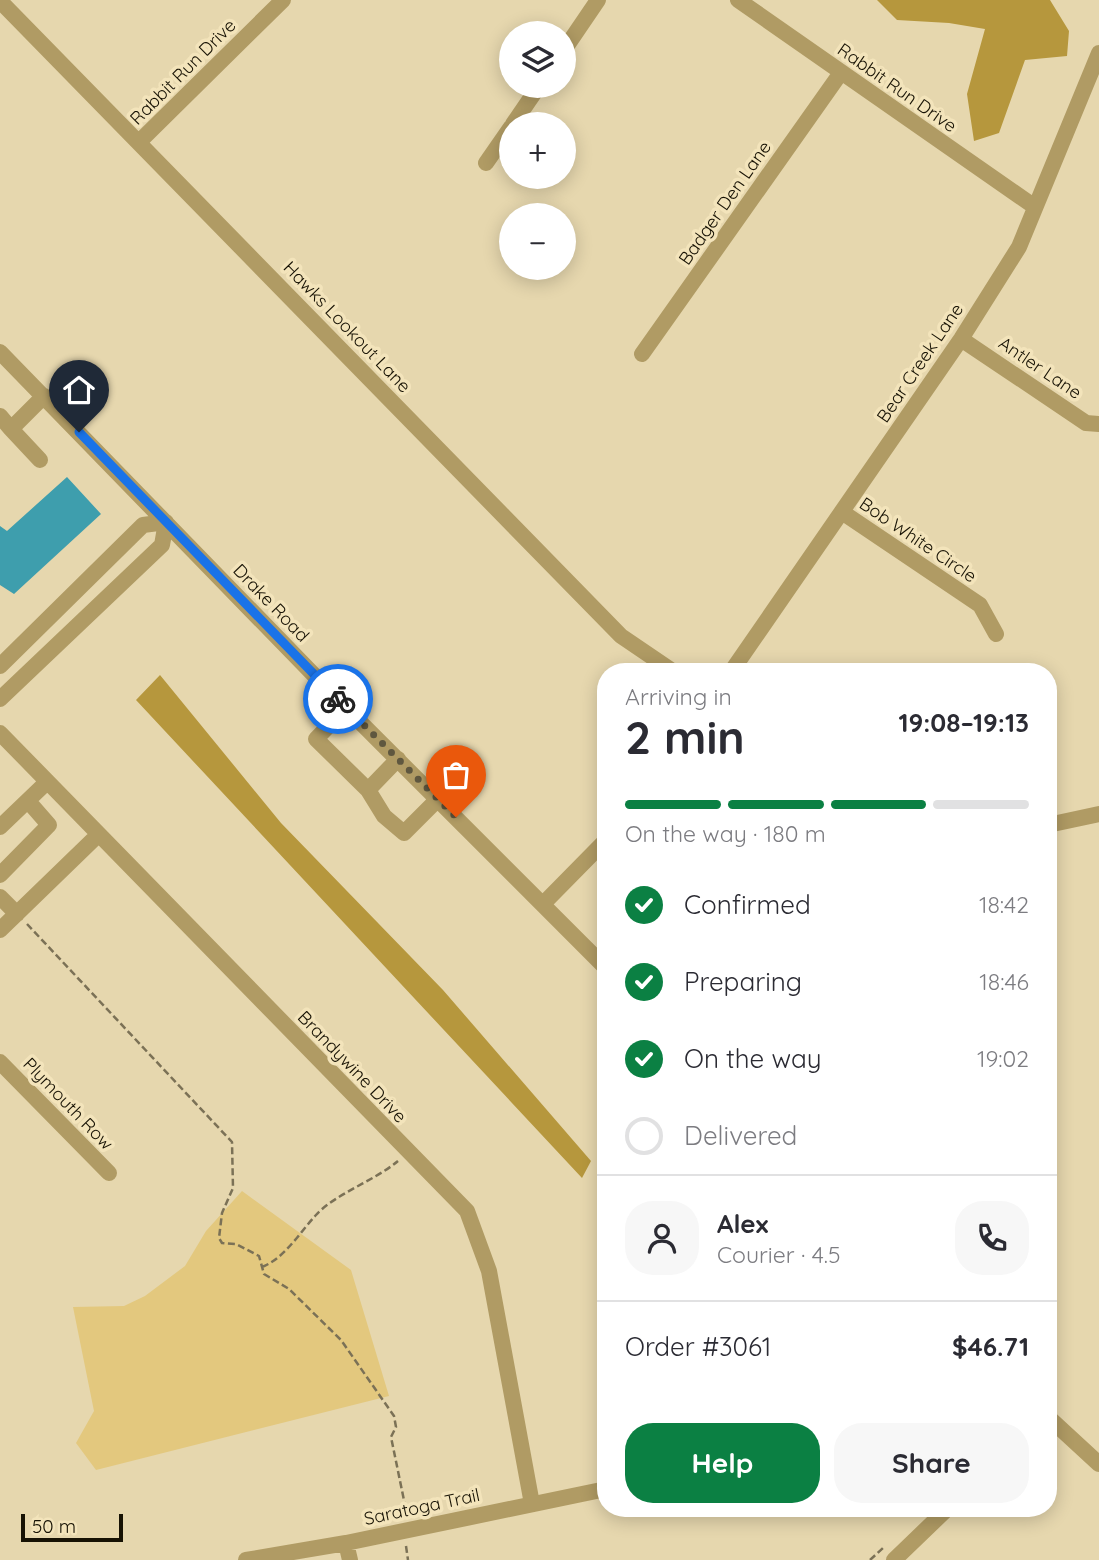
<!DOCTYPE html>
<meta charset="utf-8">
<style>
:root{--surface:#fff;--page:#f7f7f7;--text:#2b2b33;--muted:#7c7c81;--line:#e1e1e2;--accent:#0b8043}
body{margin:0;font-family:Quicksand,sans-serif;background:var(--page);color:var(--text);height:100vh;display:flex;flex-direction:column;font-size:26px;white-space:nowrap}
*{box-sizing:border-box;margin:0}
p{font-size:23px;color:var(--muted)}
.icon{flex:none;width:38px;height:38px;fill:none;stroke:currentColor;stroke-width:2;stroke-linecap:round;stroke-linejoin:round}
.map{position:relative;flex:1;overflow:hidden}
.sheet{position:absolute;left:597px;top:663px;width:460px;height:854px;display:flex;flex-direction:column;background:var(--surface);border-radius:28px;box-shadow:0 4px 18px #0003}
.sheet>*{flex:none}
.fabs{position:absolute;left:499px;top:21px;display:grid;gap:14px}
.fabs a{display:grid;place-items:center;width:77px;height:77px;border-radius:50%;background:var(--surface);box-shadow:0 4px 18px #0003;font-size:35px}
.scale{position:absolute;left:21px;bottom:18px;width:102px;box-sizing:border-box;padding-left:7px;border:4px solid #171204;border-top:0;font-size:19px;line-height:24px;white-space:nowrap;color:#171204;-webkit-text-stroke:5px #f3e4bb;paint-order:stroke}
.pin{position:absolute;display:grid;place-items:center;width:60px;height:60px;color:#fff;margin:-72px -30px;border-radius:50% 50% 50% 0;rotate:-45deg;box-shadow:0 0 7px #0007}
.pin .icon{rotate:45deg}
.courier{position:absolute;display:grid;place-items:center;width:70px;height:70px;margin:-35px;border:5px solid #1a73e8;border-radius:50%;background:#fff;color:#222;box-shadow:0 2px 9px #0007}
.headline em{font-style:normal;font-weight:800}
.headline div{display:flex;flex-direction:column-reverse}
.headline{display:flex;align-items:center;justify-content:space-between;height:119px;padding:0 28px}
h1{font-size:46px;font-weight:800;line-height:52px}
.bar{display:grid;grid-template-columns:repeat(4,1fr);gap:10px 7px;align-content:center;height:84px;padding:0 28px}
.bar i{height:9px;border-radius:5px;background:var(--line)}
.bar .active{background:var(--accent)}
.bar p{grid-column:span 4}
.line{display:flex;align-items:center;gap:18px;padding:0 28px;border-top:2px solid var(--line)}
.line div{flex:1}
.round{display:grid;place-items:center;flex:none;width:74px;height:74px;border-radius:28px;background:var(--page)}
ol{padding:0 28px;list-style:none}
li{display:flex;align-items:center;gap:21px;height:77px}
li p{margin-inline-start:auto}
li .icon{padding:7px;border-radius:50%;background:var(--accent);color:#fff;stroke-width:4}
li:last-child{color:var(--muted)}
li i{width:38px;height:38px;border:4px solid var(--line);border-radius:50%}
.primary-button{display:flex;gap:14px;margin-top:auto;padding:14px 28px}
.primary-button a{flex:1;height:80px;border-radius:28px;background:var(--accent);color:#fff;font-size:28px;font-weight:800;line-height:80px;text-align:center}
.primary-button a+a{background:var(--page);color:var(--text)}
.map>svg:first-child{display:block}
.green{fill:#e3c87e}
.forest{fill:#b6973d}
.water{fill:#3e9ead}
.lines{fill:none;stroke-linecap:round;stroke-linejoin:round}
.path{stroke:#7b7156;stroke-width:2.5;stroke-dasharray:7 3.5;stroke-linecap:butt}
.minor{stroke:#b09b64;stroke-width:16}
.done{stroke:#5f573f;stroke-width:7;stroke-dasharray:0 12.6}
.route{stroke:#1a73e8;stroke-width:9}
.labels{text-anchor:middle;stroke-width:7;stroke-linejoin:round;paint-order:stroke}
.street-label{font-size:18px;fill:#171204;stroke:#f3e4bb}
</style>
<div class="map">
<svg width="1099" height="1560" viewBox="0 0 1099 1560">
<rect width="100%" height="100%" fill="#e6d7ae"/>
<path class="green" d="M242 1191 351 1270 389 1396 96 1470 76 1443 94 1411 73 1307 124 1306 145 1296 185 1266 206 1231Z"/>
<path class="forest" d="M877 0H1050L1069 31 1067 56 1025 60 999 133 974 141 967 94 985 29 949 23 897 20Z
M160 675 281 823 443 990 591 1161 582 1178 136 700Z"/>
<path class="water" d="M67 477 101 514 14 594 0 585V526L7 531Z"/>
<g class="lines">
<path class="path" d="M27 924 232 1142 233 1188 222 1213 219 1238 222 1243 236 1244 259 1256 264 1274 289 1289 341 1340 394 1416 396 1427 391 1437 407 1515
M262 1267C285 1258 300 1232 316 1215 335 1194 374 1181 398 1161
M406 1546 408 1560
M870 1560 883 1548"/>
<path class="minor" d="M738 0 1035 207
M0 1 621 636 674 672
M564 50 598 0
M513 124 539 86
M139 142 283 0
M486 163 511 127
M961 339 1086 423 1099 424
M0 352 346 708 606 968
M642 354 840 74
M0 416 11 429 44 396
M11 429 40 460
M842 512 980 605 996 634
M0 666 143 525 166 522 162 545 0 699
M731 672 961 339 1019 247 1099 53
M346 708 316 739 368 790 398 759
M0 733 467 1211 489 1271 532 1504
M368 790 384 816 404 833 438 799
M1048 825 1099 814
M0 827 47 782
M0 875 49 825 28 801
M0 897 17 914
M543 904 606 840
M0 930 98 835
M0 1062 109 1173
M1048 1417 1099 1464
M346 1543 350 1560
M246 1560 346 1543 606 1489
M894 1560 948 1508"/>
</g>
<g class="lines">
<path class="done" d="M338 699 456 817"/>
<path class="route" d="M79 432 338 699"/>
</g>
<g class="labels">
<g class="street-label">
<text transform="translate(183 72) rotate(-45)" y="6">Rabbit Run Drive</text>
<text transform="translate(897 88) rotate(35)" y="6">Rabbit Run Drive</text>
<text transform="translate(725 203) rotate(-55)" y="6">Badger Den Lane</text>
<text transform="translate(347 327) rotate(46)" y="6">Hawks Lookout Lane</text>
<text transform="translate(920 363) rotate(-56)" y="6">Bear Creek Lane</text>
<text transform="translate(1040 368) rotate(34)" y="6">Antler Lane</text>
<text transform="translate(918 540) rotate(34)" y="6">Bob White Circle</text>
<text transform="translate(271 603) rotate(46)" y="6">Drake Road</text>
<text transform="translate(352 1067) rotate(46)" y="6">Brandywine Drive</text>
<text transform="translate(68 1104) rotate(46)" y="6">Plymouth Row</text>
<text transform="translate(422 1507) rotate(-12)" y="6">Saratoga Trail</text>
</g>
</g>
</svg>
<div class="fabs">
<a><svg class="icon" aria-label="layers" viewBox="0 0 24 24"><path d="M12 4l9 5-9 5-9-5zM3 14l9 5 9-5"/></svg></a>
<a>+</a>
<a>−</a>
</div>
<div class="scale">50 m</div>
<div class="pin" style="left:456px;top:817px;background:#ea580c"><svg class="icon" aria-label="bag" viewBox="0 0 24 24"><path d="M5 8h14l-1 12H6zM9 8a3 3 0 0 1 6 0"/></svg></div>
<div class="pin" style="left:79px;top:432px;background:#1f2937"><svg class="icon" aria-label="home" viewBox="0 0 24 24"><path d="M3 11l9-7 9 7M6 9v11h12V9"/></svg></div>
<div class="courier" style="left:338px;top:699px"><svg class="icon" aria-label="bike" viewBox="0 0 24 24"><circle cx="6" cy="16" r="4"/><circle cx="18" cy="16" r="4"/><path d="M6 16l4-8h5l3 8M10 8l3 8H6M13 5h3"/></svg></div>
<section class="sheet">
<div class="headline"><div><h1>2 min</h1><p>Arriving in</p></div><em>19:08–19:13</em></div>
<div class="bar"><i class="active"></i><i class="active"></i><i class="active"></i><i></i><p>On the way · 180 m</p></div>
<ol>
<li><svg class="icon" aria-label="check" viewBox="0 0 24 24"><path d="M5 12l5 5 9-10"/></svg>Confirmed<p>18:42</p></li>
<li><svg class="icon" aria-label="check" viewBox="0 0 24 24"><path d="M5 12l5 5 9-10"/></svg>Preparing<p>18:46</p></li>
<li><svg class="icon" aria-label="check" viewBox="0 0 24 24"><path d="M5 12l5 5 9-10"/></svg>On the way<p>19:02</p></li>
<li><i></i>Delivered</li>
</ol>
<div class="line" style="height:126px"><a class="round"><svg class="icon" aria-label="person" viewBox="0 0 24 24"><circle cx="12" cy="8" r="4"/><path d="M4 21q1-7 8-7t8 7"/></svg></a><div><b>Alex</b><p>Courier · 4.5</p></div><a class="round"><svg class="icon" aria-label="phone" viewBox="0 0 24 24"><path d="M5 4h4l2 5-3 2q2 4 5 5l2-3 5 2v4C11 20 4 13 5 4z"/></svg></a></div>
<div class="line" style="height:91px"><div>Order #3061</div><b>$46.71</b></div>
<div class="primary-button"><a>Help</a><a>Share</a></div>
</section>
</div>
